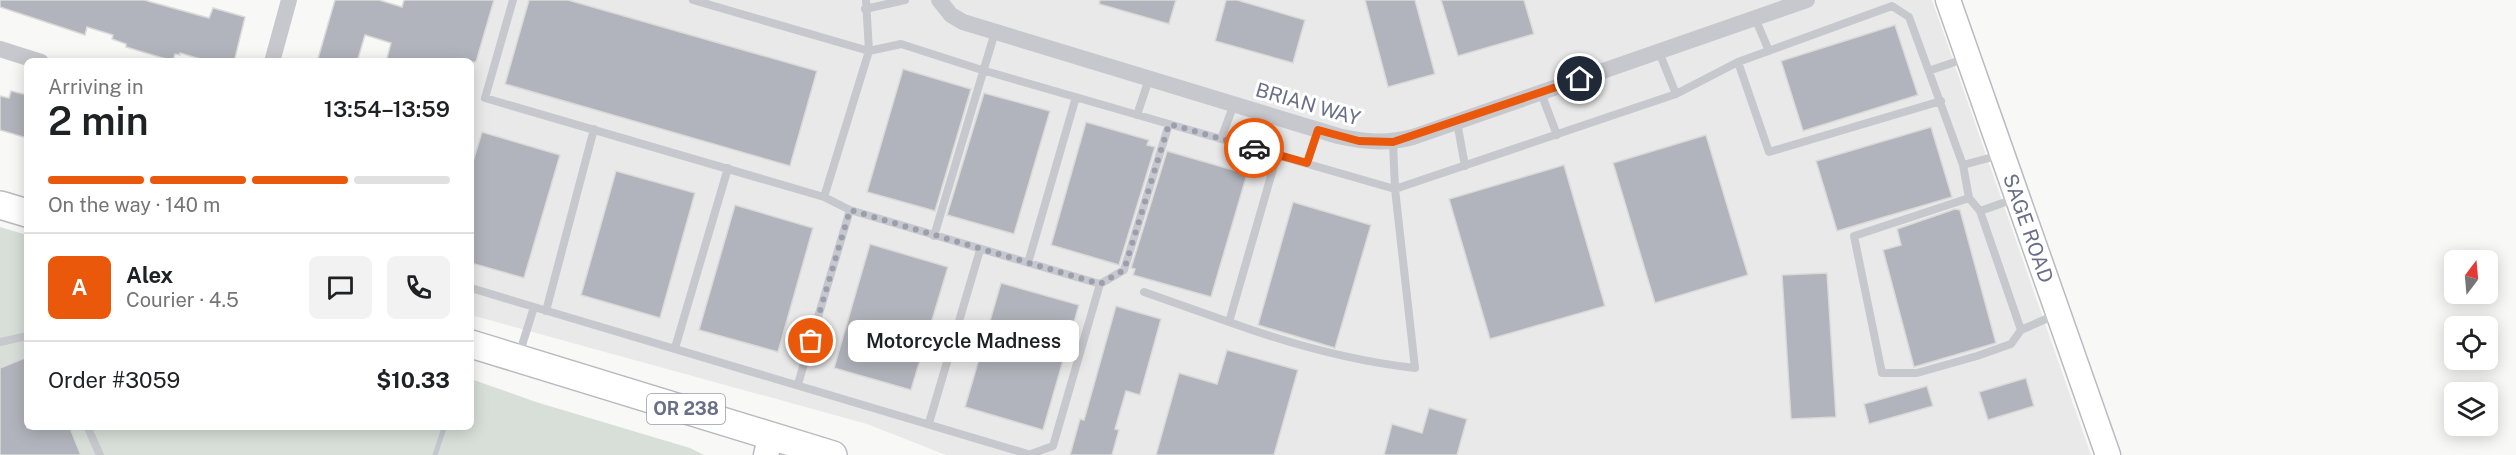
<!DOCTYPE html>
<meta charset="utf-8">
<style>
:root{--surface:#fff;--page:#f2f2f2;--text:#202124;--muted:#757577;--line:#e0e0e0;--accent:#ea580c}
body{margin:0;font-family:"Public Sans",sans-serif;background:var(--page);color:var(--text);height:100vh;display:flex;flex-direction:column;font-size:22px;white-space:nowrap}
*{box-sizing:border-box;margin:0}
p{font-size:20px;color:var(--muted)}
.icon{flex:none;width:33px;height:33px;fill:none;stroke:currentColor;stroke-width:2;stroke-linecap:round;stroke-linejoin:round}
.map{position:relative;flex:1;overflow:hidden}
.panel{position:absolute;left:24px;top:58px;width:450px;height:372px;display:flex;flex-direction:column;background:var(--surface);border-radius:9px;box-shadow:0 3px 15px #0003}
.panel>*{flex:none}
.needle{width:39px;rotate:16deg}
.buttons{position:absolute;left:2444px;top:250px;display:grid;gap:12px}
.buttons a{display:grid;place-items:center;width:54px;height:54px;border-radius:9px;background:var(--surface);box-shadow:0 3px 15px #0003;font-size:30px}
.pin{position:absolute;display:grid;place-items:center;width:51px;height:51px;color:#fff;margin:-26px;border:3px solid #fff;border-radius:50%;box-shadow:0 2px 6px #0007}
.courier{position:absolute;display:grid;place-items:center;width:60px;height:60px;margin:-30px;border:4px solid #ea580c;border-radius:50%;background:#fff;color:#222;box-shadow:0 2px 8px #0007}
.bubble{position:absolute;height:42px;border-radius:9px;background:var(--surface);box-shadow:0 3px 15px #0003;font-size:20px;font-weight:600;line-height:42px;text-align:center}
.overview em{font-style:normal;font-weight:600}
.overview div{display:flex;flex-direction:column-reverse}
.overview{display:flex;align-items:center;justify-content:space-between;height:102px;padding:0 24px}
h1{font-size:39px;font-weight:600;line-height:45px}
.bar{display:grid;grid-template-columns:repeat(4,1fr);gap:9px 6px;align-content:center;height:72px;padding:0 24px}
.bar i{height:8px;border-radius:4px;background:var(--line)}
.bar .on{background:var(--accent)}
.bar p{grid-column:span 4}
.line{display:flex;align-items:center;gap:15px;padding:0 24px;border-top:2px solid var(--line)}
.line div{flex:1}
.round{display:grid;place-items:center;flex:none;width:63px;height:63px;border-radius:9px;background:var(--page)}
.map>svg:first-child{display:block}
.built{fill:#e9e9e9}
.pitch{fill:#d8dfd8}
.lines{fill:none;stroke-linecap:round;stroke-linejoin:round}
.stream{stroke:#c3c8d0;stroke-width:5}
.building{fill:#b2b4bd;stroke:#dadad8;stroke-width:1.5}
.secondary-casing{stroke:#b9bbc2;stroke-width:27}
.primary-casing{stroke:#babbc1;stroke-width:30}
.lane{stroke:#c7c8cd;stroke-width:8}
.street{stroke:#c7c8cd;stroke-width:16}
.secondary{stroke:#fff;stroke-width:24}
.primary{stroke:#fff;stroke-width:27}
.done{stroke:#9b9fad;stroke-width:6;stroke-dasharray:0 10.8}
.route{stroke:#ea580c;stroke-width:8}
.labels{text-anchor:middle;stroke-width:6;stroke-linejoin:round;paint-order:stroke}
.shield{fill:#fff;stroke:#969aaa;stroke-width:1.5}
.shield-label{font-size:18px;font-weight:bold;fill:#696f86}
.street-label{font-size:20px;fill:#696f86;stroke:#fff}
</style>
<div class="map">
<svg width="2516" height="455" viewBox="0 0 2516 455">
<rect width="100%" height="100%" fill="#f8f9f6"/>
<path class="built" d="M407 0H1932L2091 455H946L867 424 471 315V62Z"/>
<path class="pitch" d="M0 227 27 235V428H471V379L536 402 690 448 704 455H0Z"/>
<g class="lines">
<path class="stream" d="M435 455 444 428"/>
</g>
<path class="building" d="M0 0H144L209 18 213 8 245 17 234 62H211L180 53V55L175 54 173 61 126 47V44L112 39 113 35 87 27 85 35 0 7Z
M335 0H379L402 7 404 0H494L476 62H386L391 43 365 35 357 62H317Z
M529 0H568L817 71 790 166 505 84Z
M1100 0H1176L1169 24 1099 4Z
M1226 0H1237L1305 20 1293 63 1215 41Z
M1365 0H1415L1435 74 1388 87Z
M1441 0H1524L1534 34 1458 56Z
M1895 25 1918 95 1803 131 1781 61Z
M903 69 971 89 935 211 867 192Z
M11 91 27 95V138L0 130V96L9 98Z
M984 93 1050 111 1014 234 947 215Z
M1086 122 1149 140 1147 145 1155 147 1119 265 1051 245Z
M1931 127 1952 197 1837 231 1816 161Z
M482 132 560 155 524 278 471 263V168Z
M1706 135 1748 275 1655 303 1613 163Z
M1167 151 1247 174 1211 297 1133 275 1135 269 1131 268Z
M1564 165 1605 306 1490 339 1449 199Z
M616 171 695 193 660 318 581 295Z
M1293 202 1371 225 1335 348 1258 325Z
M735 205 813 228 778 352 699 330Z
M1955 209 1960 210 1996 343 1914 367 1883 250 1901 245 1897 229Z
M870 244 948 267 911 390 834 368Z
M1827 273 1836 417 1791 419 1782 275Z
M1001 283 1079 305 1043 430 965 407Z
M1116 306 1161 319 1140 395 1126 391 1115 429 1119 430 1112 455H1070L1080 419 1084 420Z
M1227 350 1298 370 1274 455H1156L1179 373 1217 384Z
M27 357V428H70L81 455H0V368Z
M2026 378 2034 406 1988 420 1979 392Z
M1927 386 1933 406 1869 424 1864 404Z
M1429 408 1467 419 1457 455H1384L1392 424 1422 433Z"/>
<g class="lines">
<g class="secondary-casing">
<g id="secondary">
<path id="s1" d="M1948 0 2108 455"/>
<path d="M766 455 771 435"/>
</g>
</g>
<g class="primary-casing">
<path id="primary" d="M0 205 27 213
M471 344 833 455"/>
</g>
<path class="lane" d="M513 0 485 98 824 197 869 51 693 0
M866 0 869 51 901 44 982 70 1169 124 1124 270 1100 284
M865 9 905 0
M1755 18 1769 51
M1659 52 1676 94
M1738 62 1769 152 1941 101
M1931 70 1967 58
M1541 93 1557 135
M1137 115 1149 79
M1457 122 1465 166
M1169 124 1395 189 1415 368C1350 361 1290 344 1229 322L1277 155
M1221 139 1234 104
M1393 142 1395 189 1676 94 1738 62 1892 6 1909 17 1963 165 1969 198 1980 211 2021 330 2055 315
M1307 163 1318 130
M1963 165 2000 155
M824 197 850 210 1100 284 1053 446 1031 454
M1969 198 1854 236 1882 373H1917L1977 356 2011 344 2021 330
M1980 211 2017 198
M934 236 995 32
M1028 263 1076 97
M471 288 534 307
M1144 292 1229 322
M546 311 594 129
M0 342 27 336
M675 348 728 168
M519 355 534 307 1031 455
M798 384 850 210
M929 423 980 250
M88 428 100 455"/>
<path class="street" d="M939 0 951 15 963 22 1338 136C1365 142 1387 144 1413 137L1807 0
M0 49 41 62
M272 62 289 0"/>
<use href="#secondary" class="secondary"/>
<use href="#primary" class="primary"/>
</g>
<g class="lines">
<path class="done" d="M811 341 850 210 1100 284 1124 270 1169 124 1254 148"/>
<path class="route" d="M1254 148 1307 163 1318 130 1359 141 1393 142 1580 79"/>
</g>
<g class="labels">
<rect class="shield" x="647" y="394" width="78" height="30" rx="4.5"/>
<g class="shield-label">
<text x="686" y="415">OR 238</text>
</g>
<g class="street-label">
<text transform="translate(1308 104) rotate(16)" y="7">BRIAN WAY</text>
<text dy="7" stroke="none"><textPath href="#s1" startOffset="242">SAGE ROAD</textPath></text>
</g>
</g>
</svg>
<div class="buttons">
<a><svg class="needle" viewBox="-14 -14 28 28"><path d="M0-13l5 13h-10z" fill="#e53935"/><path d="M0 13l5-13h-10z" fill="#757577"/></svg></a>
<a><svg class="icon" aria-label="locate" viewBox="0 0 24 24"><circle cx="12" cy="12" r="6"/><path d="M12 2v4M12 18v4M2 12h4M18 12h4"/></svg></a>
<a><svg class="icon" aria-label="layers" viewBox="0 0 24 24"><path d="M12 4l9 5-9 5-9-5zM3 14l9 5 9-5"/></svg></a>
</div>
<div class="pin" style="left:811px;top:341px;background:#ea580c"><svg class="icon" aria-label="bag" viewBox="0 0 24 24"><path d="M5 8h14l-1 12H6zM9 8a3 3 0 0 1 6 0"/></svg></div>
<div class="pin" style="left:1580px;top:79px;background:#1f2937"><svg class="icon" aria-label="home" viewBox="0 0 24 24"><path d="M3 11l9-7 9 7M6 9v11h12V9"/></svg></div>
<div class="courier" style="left:1254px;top:148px"><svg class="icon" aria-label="car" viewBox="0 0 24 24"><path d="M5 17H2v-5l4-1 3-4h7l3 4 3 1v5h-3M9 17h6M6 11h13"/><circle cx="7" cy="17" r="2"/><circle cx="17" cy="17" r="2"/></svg></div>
<div class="bubble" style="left:848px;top:320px;width:231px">Motorcycle Madness</div>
<section class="panel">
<div class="overview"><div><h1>2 min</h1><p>Arriving in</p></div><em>13:54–13:59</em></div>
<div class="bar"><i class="on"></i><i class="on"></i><i class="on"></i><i></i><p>On the way · 140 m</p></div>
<div class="line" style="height:108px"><b class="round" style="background:var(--accent);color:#fff">A</b><div><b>Alex</b><p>Courier · 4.5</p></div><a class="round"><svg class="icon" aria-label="chat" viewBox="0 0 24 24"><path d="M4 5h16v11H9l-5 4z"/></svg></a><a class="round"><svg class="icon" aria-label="phone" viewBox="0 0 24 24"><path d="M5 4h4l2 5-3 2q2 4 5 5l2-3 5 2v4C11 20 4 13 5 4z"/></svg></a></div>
<div class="line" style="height:78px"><div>Order #3059</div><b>$10.33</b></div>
</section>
</div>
